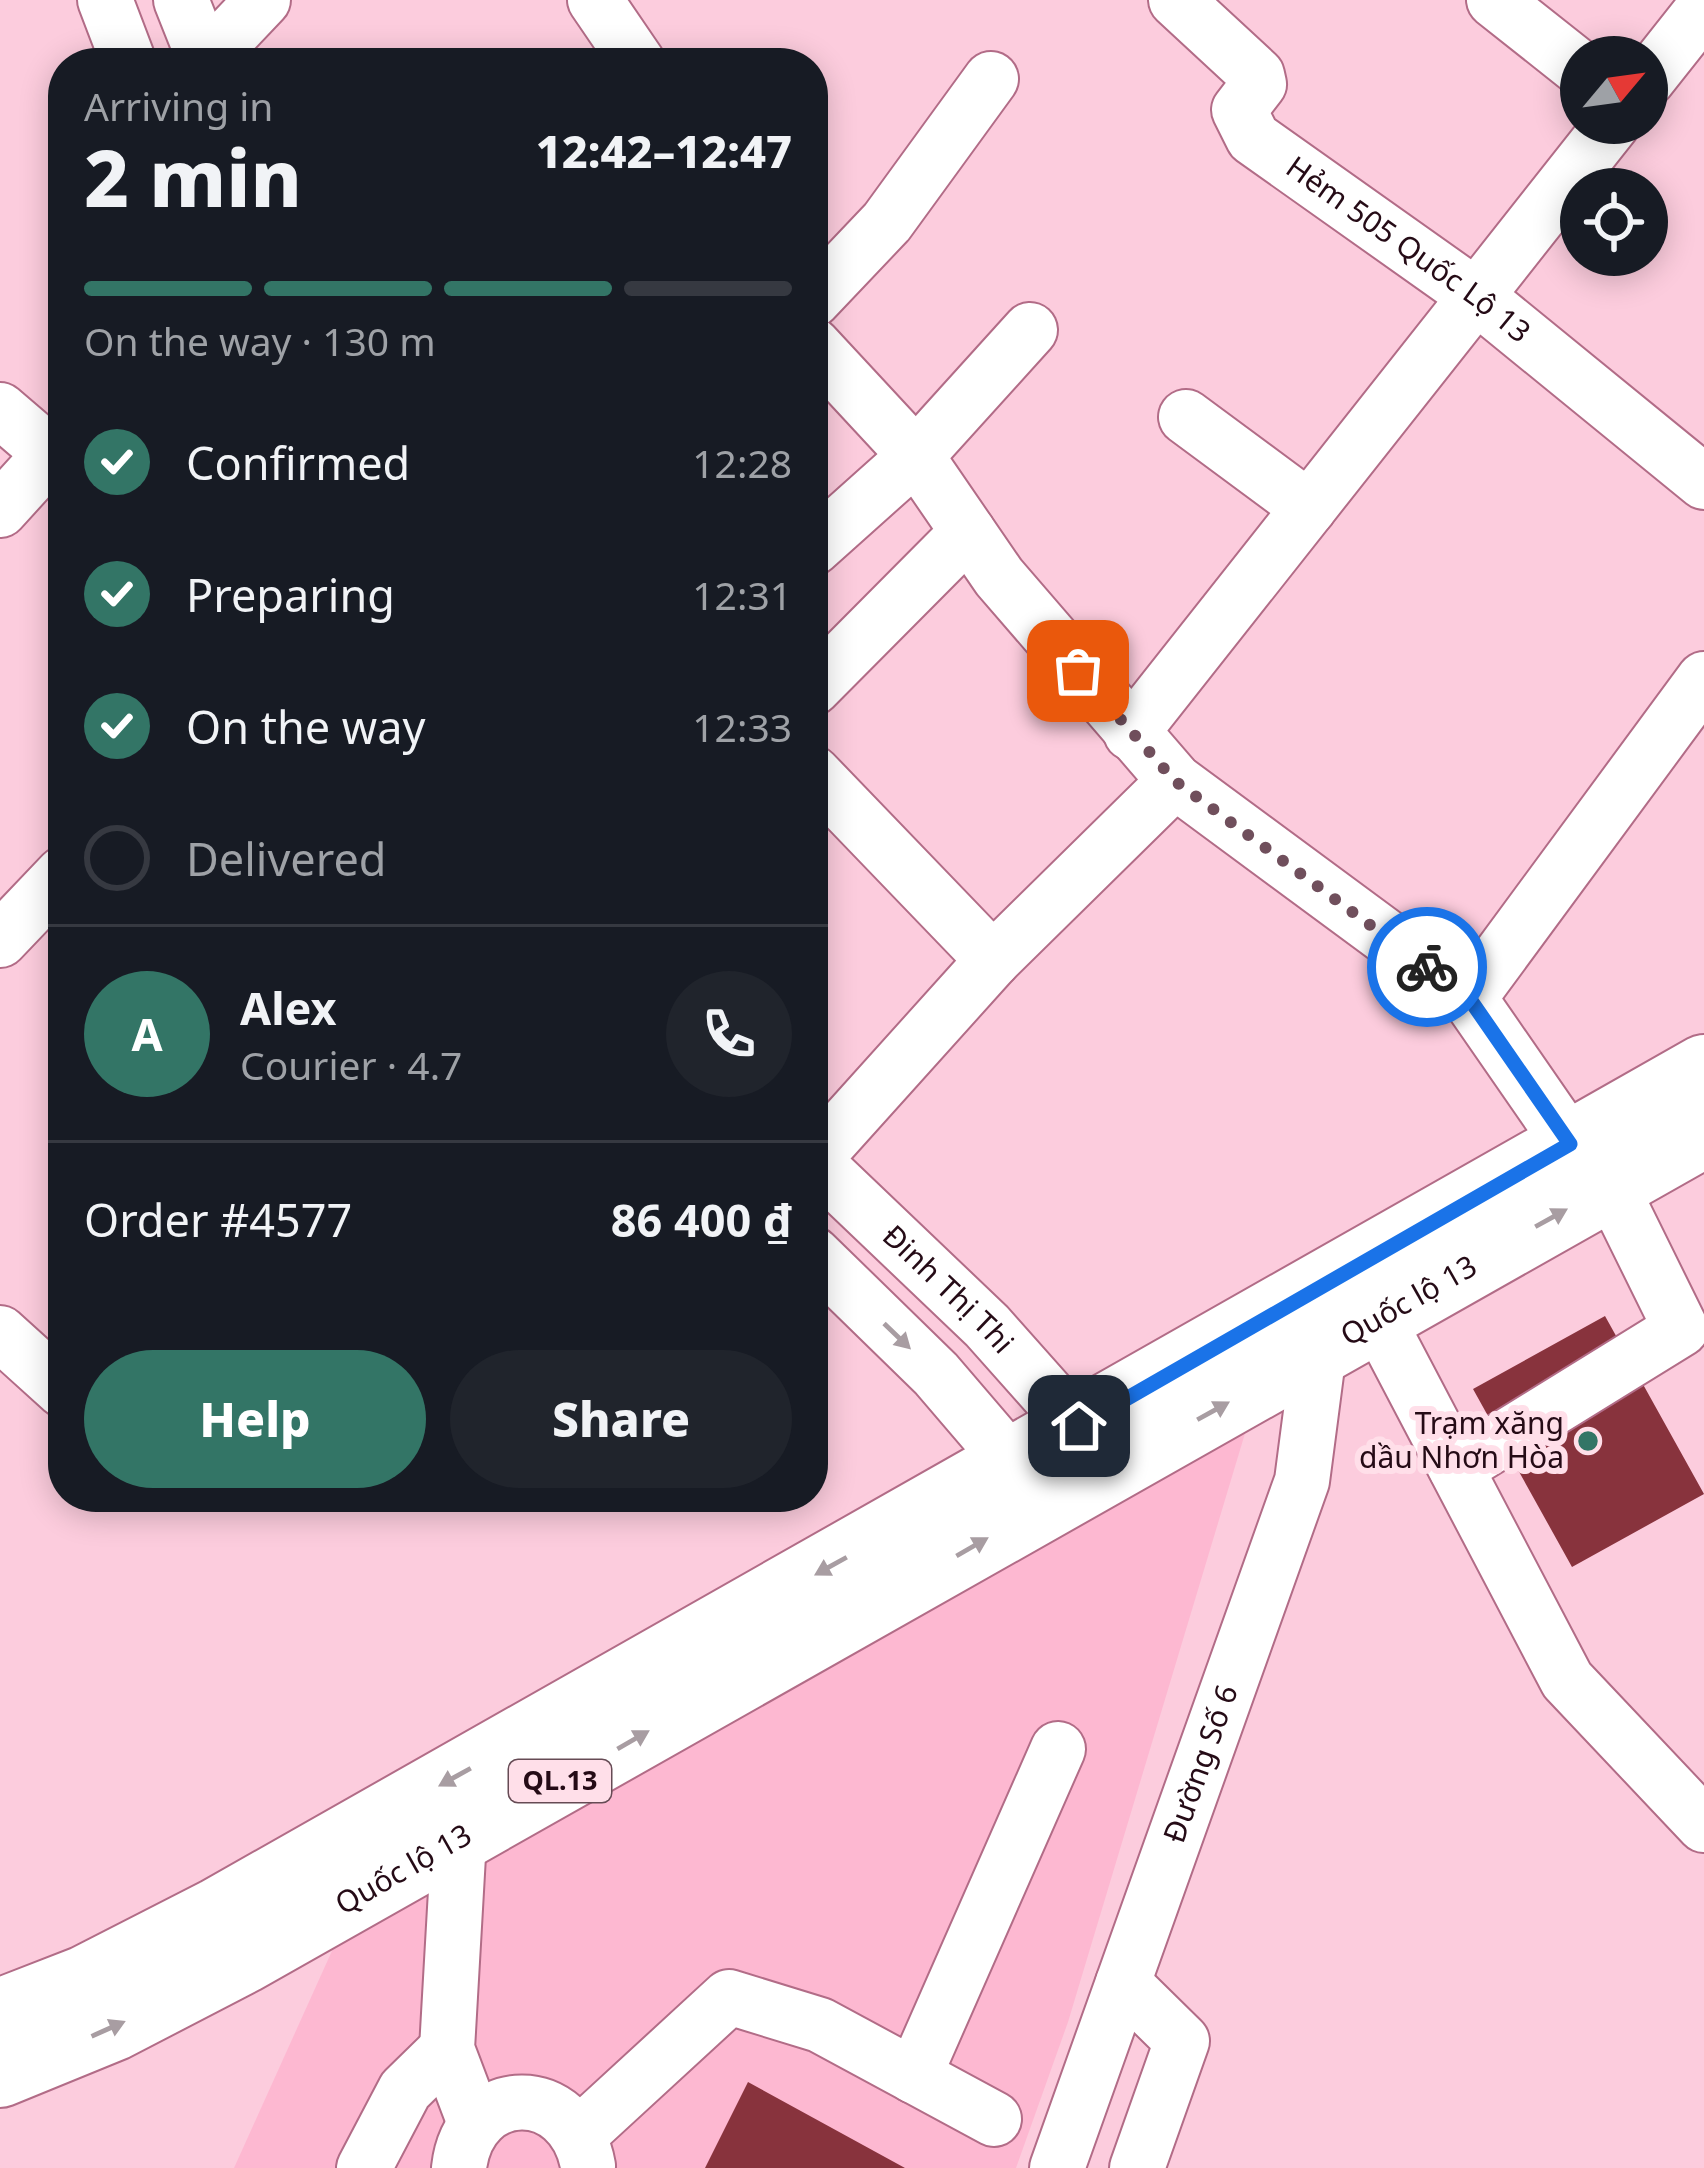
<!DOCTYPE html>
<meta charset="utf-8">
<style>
:root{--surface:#171b24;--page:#20242c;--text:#f1f3f6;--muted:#9ea1a6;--line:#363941;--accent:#337566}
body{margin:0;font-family:"Noto Sans",sans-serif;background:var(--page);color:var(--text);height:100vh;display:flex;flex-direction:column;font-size:45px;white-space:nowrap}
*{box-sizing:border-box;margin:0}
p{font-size:39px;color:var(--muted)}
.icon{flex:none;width:66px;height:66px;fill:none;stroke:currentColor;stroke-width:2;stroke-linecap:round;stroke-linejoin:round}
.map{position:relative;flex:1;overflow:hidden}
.side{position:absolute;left:48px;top:48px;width:780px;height:1464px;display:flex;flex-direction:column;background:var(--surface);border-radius:48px;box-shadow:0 6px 30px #0003}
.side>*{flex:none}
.needle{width:78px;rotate:61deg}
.controls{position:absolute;left:1560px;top:36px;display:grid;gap:24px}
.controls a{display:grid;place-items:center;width:108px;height:108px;border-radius:50%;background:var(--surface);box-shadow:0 6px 30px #0003;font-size:60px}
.pin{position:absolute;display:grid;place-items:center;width:102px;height:102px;color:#fff;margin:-51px;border-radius:24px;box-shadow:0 6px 18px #0006}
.courier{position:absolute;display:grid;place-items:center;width:120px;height:120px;margin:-60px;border:9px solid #1a73e8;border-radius:50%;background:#fff;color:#222;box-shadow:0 3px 15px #0007}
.overview em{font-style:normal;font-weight:800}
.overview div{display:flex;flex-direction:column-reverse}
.overview{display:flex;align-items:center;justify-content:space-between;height:204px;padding:0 36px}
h1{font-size:78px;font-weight:800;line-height:90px}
.bar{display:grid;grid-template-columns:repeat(4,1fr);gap:18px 12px;align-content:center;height:144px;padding:0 36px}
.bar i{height:15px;border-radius:9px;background:var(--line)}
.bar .selected{background:var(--accent)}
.bar p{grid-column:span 4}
.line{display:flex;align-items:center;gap:30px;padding:0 36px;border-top:3px solid var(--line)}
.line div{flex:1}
.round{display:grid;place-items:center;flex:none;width:126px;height:126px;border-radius:63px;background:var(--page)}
ol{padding:0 36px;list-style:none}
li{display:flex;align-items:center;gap:36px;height:132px}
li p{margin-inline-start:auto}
li .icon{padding:12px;border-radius:50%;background:var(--accent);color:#fff;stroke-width:4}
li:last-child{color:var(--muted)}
li i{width:66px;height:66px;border:6px solid var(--line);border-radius:50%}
.button{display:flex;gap:24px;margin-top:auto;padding:24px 36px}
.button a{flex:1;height:138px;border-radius:72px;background:var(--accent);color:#fff;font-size:48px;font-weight:800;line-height:138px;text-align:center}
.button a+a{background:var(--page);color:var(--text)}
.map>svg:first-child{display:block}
.built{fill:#fdb8d1}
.building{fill:#88333d}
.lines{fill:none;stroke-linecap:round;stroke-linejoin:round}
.minor-casing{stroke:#b26c87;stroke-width:58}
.highway-casing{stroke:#b26c87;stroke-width:70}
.minor{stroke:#fff;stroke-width:54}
.highway{stroke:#fff;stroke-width:66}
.oneway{fill:#a89da2}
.done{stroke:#704f5c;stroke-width:12;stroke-dasharray:0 21.6}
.route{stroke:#1a73e8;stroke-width:15}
.poi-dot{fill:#337566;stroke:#ffdfe9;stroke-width:4.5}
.labels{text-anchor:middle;stroke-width:12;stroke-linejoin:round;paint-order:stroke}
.shield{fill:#ffdfe9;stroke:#664b55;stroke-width:3}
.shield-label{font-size:27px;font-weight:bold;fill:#250b16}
.street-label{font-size:30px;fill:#250b16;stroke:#ffdfe9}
.poi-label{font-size:30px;fill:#250b16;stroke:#ffdfe9;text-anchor:end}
</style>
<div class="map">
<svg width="1704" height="2168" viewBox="0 0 1704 2168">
<rect width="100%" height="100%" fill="#fcccdd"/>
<path class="built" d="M1249 1420 1068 2022 1016 2168H234L336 1942Z"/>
<path class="building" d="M1605 1316 1704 1494 1572 1567 1473 1389Z
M748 2082 905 2168H705Z"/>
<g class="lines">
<g class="minor-casing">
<g id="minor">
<path d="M105 0 129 63"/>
<path d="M181 0 206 63"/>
<path d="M595 0 638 63"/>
<path id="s1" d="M1176 0 1257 75 1259 84 1239 110 1253 138 1476 296 1704 482"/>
<path d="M1494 0 1581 69"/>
<path d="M205 61 263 0"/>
<path d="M1647 80 1704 8"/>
<path d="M813 300 887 222 991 79"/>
<path d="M813 345 916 456 999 577 1175 781 1469 998 1570 1144"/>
<path d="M0 410 63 464"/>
<path d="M1186 417 1309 508"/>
<path d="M0 510 51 454"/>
<path d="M813 548 916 456 1030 330"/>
<path d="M813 688 968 532"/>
<path d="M1131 733 1613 123"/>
<path d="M813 773 993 960 1175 781"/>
<path d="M0 940 63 874"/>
<path id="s2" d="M993 960 813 1160 987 1326 1099 1452"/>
<path d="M1469 998 1704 679"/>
<path d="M813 1254 936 1374 1037 1492"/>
<path d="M1377 1318 1567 1680 1704 1825"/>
<path d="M0 1333 63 1390"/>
<path d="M1456 1468 1681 1329 1610 1185"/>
<path d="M459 1838 447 2049 475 2123"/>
<path d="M1123 1983 1182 2041 1137 2168"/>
<path d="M914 2076 1058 1749"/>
<path d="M580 2134 729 1997 820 2025 994 2119"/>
<path d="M364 2168 405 2090 447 2049"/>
<path d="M459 2168C469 2081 573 2081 588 2166"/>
<path id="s3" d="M1057 2168 1302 1481 1319 1351"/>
</g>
</g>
<g class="highway-casing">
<g id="highway">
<path d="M0 2012 85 1979 216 1912 1704 1068"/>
<path id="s4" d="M0 2074 115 2027 244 1960 1704 1134"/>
</g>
</g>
<use href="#minor" class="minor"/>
<use href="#highway" class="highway"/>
</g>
<defs><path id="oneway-solid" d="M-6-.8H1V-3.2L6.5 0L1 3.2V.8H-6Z" transform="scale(3)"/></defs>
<g class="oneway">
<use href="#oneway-solid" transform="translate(1551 1218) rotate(-29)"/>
<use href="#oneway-solid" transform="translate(897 1336) rotate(44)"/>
<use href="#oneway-solid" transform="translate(1213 1411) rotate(-29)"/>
<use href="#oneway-solid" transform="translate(972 1547) rotate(-30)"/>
<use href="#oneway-solid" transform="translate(831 1566) rotate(151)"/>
<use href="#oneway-solid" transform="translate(633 1740) rotate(-30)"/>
<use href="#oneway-solid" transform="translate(455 1777) rotate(151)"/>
<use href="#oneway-solid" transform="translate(108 2029) rotate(-24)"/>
</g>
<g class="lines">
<path class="done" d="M1078 671 1175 781 1427 967"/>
<path class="route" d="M1079 1426 1570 1144 1469 998 1427 967"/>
</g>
<circle class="poi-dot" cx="1588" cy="1441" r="12"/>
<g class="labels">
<rect class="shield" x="509" y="1760" width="102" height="42" rx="9"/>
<g class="shield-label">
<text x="560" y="1790">QL.13</text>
</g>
<g class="street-label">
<text dy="10" stroke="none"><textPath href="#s1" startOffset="375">Hẻm 505 Quốc Lộ 13</textPath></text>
<text dy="10" stroke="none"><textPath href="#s2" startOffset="456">Đinh Thị Thi</textPath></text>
<text dy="10" stroke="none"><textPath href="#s4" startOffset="1608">Quốc lộ 13</textPath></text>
<text dy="10" stroke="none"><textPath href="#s3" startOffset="429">Đường Số 6</textPath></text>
<text dy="10" stroke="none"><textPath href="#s4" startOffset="453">Quốc lộ 13</textPath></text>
</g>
<g class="poi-label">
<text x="1564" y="1434">Trạm xăng<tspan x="1564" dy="34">dầu Nhơn Hòa</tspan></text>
</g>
</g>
</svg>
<div class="controls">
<a><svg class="needle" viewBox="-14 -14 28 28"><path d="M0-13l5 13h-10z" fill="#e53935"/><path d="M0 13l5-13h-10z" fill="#9ea1a6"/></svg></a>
<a><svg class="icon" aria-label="locate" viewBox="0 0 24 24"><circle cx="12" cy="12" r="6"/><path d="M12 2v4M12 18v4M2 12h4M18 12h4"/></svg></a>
</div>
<div class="pin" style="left:1078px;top:671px;background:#ea580c"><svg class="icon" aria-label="bag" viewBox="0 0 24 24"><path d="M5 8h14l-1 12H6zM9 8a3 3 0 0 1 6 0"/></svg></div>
<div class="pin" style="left:1079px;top:1426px;background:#1f2937"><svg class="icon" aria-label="home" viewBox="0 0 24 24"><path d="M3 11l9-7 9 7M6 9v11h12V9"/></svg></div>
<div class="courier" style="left:1427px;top:967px"><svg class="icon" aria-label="bike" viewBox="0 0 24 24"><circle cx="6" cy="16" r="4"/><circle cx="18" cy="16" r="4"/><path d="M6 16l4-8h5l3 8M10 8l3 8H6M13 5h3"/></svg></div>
<section class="side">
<div class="overview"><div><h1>2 min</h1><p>Arriving in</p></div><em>12:42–12:47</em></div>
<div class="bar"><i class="selected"></i><i class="selected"></i><i class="selected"></i><i></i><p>On the way · 130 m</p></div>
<ol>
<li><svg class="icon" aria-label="check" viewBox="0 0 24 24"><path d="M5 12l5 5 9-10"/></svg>Confirmed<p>12:28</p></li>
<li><svg class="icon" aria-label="check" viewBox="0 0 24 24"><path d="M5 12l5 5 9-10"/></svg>Preparing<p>12:31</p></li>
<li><svg class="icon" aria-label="check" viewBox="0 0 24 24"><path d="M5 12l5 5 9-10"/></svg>On the way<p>12:33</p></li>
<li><i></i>Delivered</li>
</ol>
<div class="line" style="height:216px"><b class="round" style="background:var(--accent);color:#fff">A</b><div><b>Alex</b><p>Courier · 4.7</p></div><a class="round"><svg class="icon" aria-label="phone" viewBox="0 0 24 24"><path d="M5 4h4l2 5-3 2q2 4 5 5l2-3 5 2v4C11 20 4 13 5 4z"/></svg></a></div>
<div class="line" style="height:156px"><div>Order #4577</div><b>86 400 ₫</b></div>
<div class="button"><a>Help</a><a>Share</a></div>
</section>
</div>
